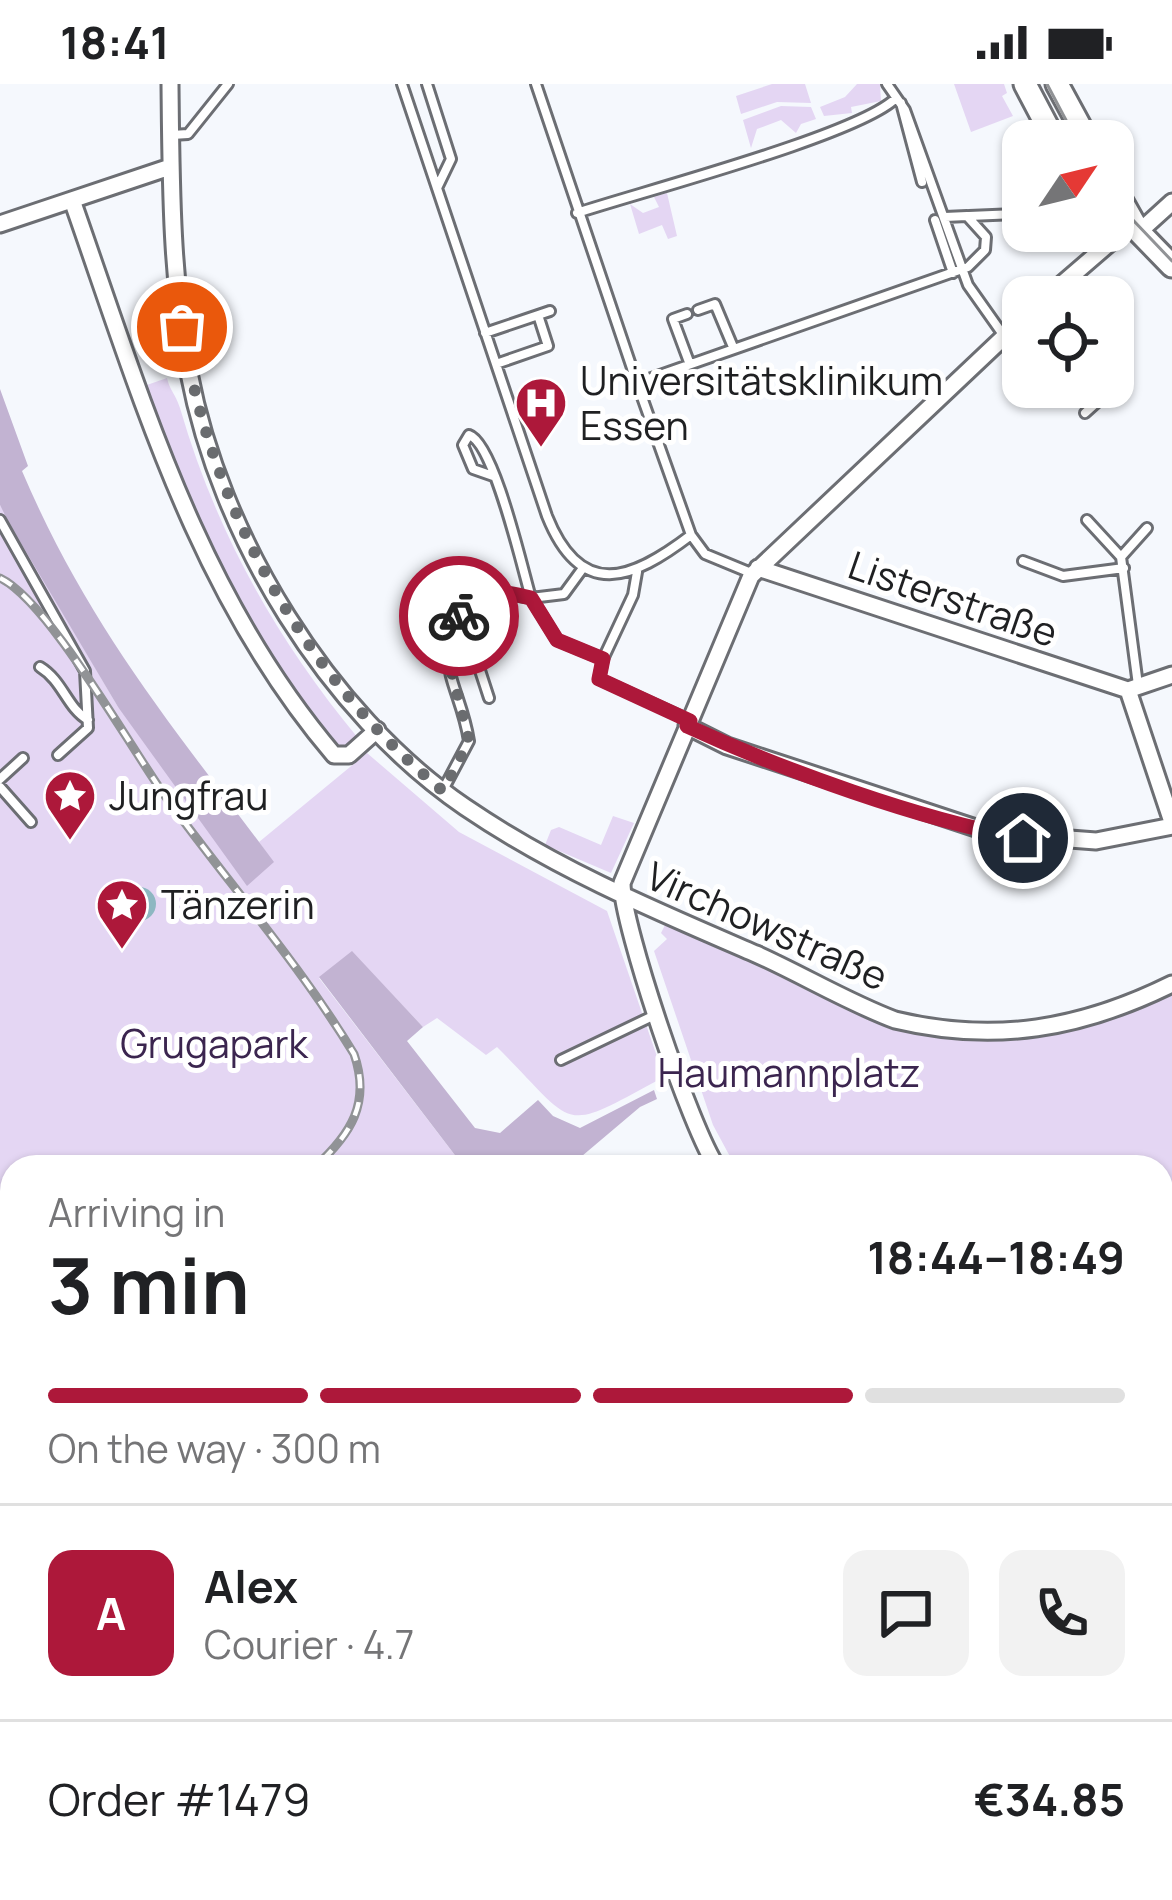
<!DOCTYPE html>
<meta charset="utf-8">
<style>
:root{--surface:#fff;--page:#f2f2f2;--text:#202124;--muted:#757577;--line:#e0e0e0;--accent:#ad183a}
body{margin:0;font-family:Manrope,sans-serif;background:var(--page);color:var(--text);height:100vh;display:flex;flex-direction:column;font-size:45px;white-space:nowrap}
*{box-sizing:border-box;margin:0}
p{font-size:39px;color:var(--muted)}
.icon{flex:none;width:66px;height:66px;fill:none;stroke:currentColor;stroke-width:2;stroke-linecap:round;stroke-linejoin:round}
.map{position:relative;flex:1;overflow:hidden}
.side{position:absolute;left:0px;top:1071px;width:1173px;height:747px;display:flex;flex-direction:column;background:var(--surface);border-radius:36px 36px 0 0;box-shadow:0 3px 9px #0004}
.side>*{flex:none}
.needle{width:78px;rotate:55deg}
.tools{position:absolute;left:1002px;top:36px;display:grid;gap:24px}
.tools a{display:grid;place-items:center;width:132px;height:132px;border-radius:24px;background:var(--surface);box-shadow:0 3px 9px #0004;font-size:60px}
.pin{position:absolute;display:grid;place-items:center;width:102px;height:102px;color:#fff;margin:-51px;border:6px solid #fff;border-radius:50%;box-shadow:0 3px 12px #0007}
.courier{position:absolute;display:grid;place-items:center;width:120px;height:120px;margin:-60px;border:9px solid #ad183a;border-radius:50%;background:#fff;color:#222;box-shadow:0 3px 15px #0007}
.overview em{font-style:normal;font-weight:700}
.overview div{display:flex;flex-direction:column-reverse}
.overview{display:flex;align-items:center;justify-content:space-between;height:204px;padding:0 48px}
h1{font-size:78px;font-weight:700;line-height:90px}
.bar{display:grid;grid-template-columns:repeat(4,1fr);gap:18px 12px;align-content:center;height:144px;padding:0 48px}
.bar i{height:15px;border-radius:9px;background:var(--line)}
.bar .on{background:var(--accent)}
.bar p{grid-column:span 4}
.line{display:flex;align-items:center;gap:30px;padding:0 48px;border-top:3px solid var(--line)}
.line div{flex:1}
.round{display:grid;place-items:center;flex:none;width:126px;height:126px;border-radius:24px;background:var(--page)}
.status{display:flex;justify-content:space-between;align-items:center;height:84px;padding:0 60px;background:var(--surface);direction:ltr}
.status svg{height:33px;fill:currentColor}
.map>svg:first-child{display:block}
.green{fill:#e4d6f3}
.forest{fill:#c2b3d2}
.water{fill:#8db7c1}
.lines{fill:none;stroke-linecap:round;stroke-linejoin:round}
.lane-casing{stroke:#6c6e73;stroke-width:14}
.street-casing{stroke:#6c6e73;stroke-width:21}
.secondary-casing{stroke:#6c6e73;stroke-width:27}
.lane{stroke:#fff;stroke-width:8}
.street{stroke:#fff;stroke-width:15}
.secondary{stroke:#fff;stroke-width:21}
.tram{stroke:#919396;stroke-width:3}
.rail-casing{stroke:#919396;stroke-width:9}
.rail{stroke:#fff;stroke-width:4.5;stroke-dasharray:14;stroke-linecap:butt}
.done{stroke:#6a6c6f;stroke-width:12;stroke-dasharray:0 21.6}
.route{stroke:#ad183a;stroke-width:15}
.labels{text-anchor:middle;stroke-width:10;stroke-linejoin:round;paint-order:stroke}
.poi-label{font-size:39px;fill:#1f2022;stroke:#fff;text-anchor:start}
.street-label{font-size:39px;fill:#1f2022;stroke:#fff}
.park-label{font-size:39px;fill:#3b254f;stroke:#fff}
</style>
<div class="status"><b>18:41</b><svg viewBox="0 0 49 12"><path d="M0 12V9h3v3zM5 12V6h3v6zM10 12V3h3v9zM15 12V0h3v12zM26 1h20v11H26zM47 4h2v5h-2z"/></svg></div>
<div class="map">
<svg width="1172" height="1816" viewBox="0 0 1172 1816">
<rect width="100%" height="100%" fill="#f5f8fd"/>
<path class="green" d="M772 0H805L811 19 777 18 741 30 736 12Z
M857 0H880L881 17 851 23 852 29 824 32 820 23 845 13Z
M954 0H1004L1007 9 1002 12 1013 32 971 48Z
M781 22 811 23 816 35 801 40 796 49 781 36 757 45 751 64 743 36Z
M667 109 677 152 668 155 662 141 639 150 630 120 643 129 659 123 654 113Z
M167 294C170 307 175 309 180 324 216 448 276 555 358 654L345 664 333 661 272 582 206 467 144 302Z
M0 421 118 623 273 778 259 758 367 669 459 748 607 827 664 993C558 1050 580 1046 497 963L486 971 437 934 423 943 352 868 319 894 464 1083H12V1347L0 1333Z
M613 732 634 739 611 789 545 761 551 746 559 743 601 761Z
M666 839C778 888 915 970 1041 951 1087 944 1130 926 1172 907V1160L1161 1158V1083H817L767 1076 768 1083 734 1080 713 1041 654 867 667 855 661 849Z"/>
<path class="forest" d="M0 305 28 382 22 387C89 544 174 644 274 778L247 802 118 623 9 439 0 421Z
M352 867 423 943 407 957 475 1044 500 1049 538 1016 553 1032 580 1044 654 1006 657 1015 640 1023 569 1083H464L319 893Z"/>
<path class="water" d="M122 820a17 17 0 1 1 34 0a17 17 0 1 1-34 0Z"/>
<g class="lines">
<g class="lane-casing">
<path id="lane" d="M402 0 547 432C581 517 632 496 691 451L705 470 751 489
M427 0 451 75 437 104
M536 0 637 299 968 183 985 166 986 153 967 132 945 133
M887 0 905 26 968 201 1004 252
M901 19 922 98
M172 51 188 50 228 0
M577 129C640 108 859 51 896 14
M969 132 1016 130 1023 154
M935 136 953 189
M698 226 715 220 733 263
M687 230 673 235 689 278
M485 249 550 227
M496 280 548 262 538 231
M637 299 691 451
M1085 329 1126 292 1113 277
M0 436 85 587 88 644 58 671
M1087 436 1121 473 1138 601
M1121 473 1147 444
M1023 477 1063 492 1124 484
M583 484 564 510 531 514 557 556 603 575 633 511 637 488
M603 575 599 595 689 636
M40 583C63 597 67 624 88 636
M489 614 474 568 468 520 490 507 531 514C522 483 494 359 469 351L463 361 473 385 493 392
M0 695 23 674
M0 703 31 738
M443 706 469 657C460 599 428 577 467 521
M561 976 657 930
M754 1806 762 1816"/>
</g>
<g class="street-casing">
<path id="street" d="M170 0C171 97 171 193 189 289 220 452 327 629 465 723 556 785 656 827 756 870 803 891 847 918 895 936 995 960 1081 945 1172 900
M72 116C141 312 197 510 334 671H349L377 646
M0 140 170 83
M1139 148 1172 118
M1047 213 1134 138
M758 484 1128 606
M1128 606 1172 738
M1128 606 1172 591
M687 642 727 662 991 749 1096 757 1172 742
M717 1083C692 1048 622 842 622 799L751 492 1023 235
M1161 1176 1172 1177
M1161 1509 1172 1469
M1001 1806 1009 1816
M1045 1816 1050 1806"/>
</g>
<g class="secondary-casing">
<path id="secondary" d="M1025 0 1055 57
M1057 0 1088 57
M1113 102 1139 148 1172 182"/>
</g>
<use href="#lane" class="lane"/>
<use href="#street" class="street"/>
<use href="#secondary" class="secondary"/>
<path class="tram" d="M1047 0 1077 57
M1113 115 1172 177"/>
<g class="rail-casing">
<path id="rail" d="M0 494C49 517 132 667 170 719 231 802 300 881 354 970 371 1019 351 1050 315 1083
M0 1290 12 1293"/>
</g>
<use href="#rail" class="rail"/>
</g>
<g class="lines">
<path class="done" d="M182 243C210 421 302 591 443 707L469 657 446 565 459 532"/>
<path class="route" d="M459 532C480 503 499 506 531 514L557 556 603 575 599 595 690 637 687 642C780 685 923 737 1023 754"/>
</g>
<defs>
<g id="hospital-pin" transform="scale(2.7)"><path d="M0 17L-7.5 6A9.5 9.5 0 1 1 7.5 6Z" fill="#ad183a" stroke="#fff"/><path d="M-5-5h3v3.5h4V-5h3V5h-3V1.5h-4V5h-3Z" fill="#fff"/></g>
<g id="sight-pin" transform="scale(2.7)"><path d="M0 17L-7.5 6A9.5 9.5 0 1 1 7.5 6Z" fill="#ad183a" stroke="#fff"/><path d="M0-6L1.8-2.2L6-1.7L2.9 1.2L3.7 5.4L0 3.3L-3.7 5.4L-2.9 1.2L-6-1.7L-1.8-2.2Z" fill="#fff"/></g>
</defs>
<g fill-rule="evenodd">
<use href="#hospital-pin" x="541" y="319"/>
<use href="#sight-pin" x="70" y="712"/>
<use href="#sight-pin" x="122" y="821"/>
</g>
<g class="labels">
<g class="poi-label">
<text x="580" y="311">Universitätsklinikum<tspan x="580" dy="45">Essen</tspan></text>
<text x="109" y="726">Jungfrau</text>
<text x="161" y="835">Tänzerin</text>
</g>
<g class="street-label">
<text transform="translate(953 515) rotate(19)" y="14">Listerstraße</text>
<text transform="translate(767 842) rotate(24)" y="14">Virchowstraße</text>
</g>
<g class="park-label">
<text x="214" y="974">Grugapark</text>
<text x="789" y="1003">Haumannplatz</text>
</g>
</g>
</svg>
<div class="tools">
<a><svg class="needle" viewBox="-14 -14 28 28"><path d="M0-13l5 13h-10z" fill="#e53935"/><path d="M0 13l5-13h-10z" fill="#757577"/></svg></a>
<a><svg class="icon" aria-label="locate" viewBox="0 0 24 24"><circle cx="12" cy="12" r="6"/><path d="M12 2v4M12 18v4M2 12h4M18 12h4"/></svg></a>
</div>
<div class="pin" style="left:182px;top:243px;background:#ea580c"><svg class="icon" aria-label="bag" viewBox="0 0 24 24"><path d="M5 8h14l-1 12H6zM9 8a3 3 0 0 1 6 0"/></svg></div>
<div class="pin" style="left:1023px;top:754px;background:#1f2937"><svg class="icon" aria-label="home" viewBox="0 0 24 24"><path d="M3 11l9-7 9 7M6 9v11h12V9"/></svg></div>
<div class="courier" style="left:459px;top:532px"><svg class="icon" aria-label="bike" viewBox="0 0 24 24"><circle cx="6" cy="16" r="4"/><circle cx="18" cy="16" r="4"/><path d="M6 16l4-8h5l3 8M10 8l3 8H6M13 5h3"/></svg></div>
<section class="side">
<div class="overview"><div><h1>3 min</h1><p>Arriving in</p></div><em>18:44–18:49</em></div>
<div class="bar"><i class="on"></i><i class="on"></i><i class="on"></i><i></i><p>On the way · 300 m</p></div>
<div class="line" style="height:216px"><b class="round" style="background:var(--accent);color:#fff">A</b><div><b>Alex</b><p>Courier · 4.7</p></div><a class="round"><svg class="icon" aria-label="chat" viewBox="0 0 24 24"><path d="M4 5h16v11H9l-5 4z"/></svg></a><a class="round"><svg class="icon" aria-label="phone" viewBox="0 0 24 24"><path d="M5 4h4l2 5-3 2q2 4 5 5l2-3 5 2v4C11 20 4 13 5 4z"/></svg></a></div>
<div class="line" style="height:156px"><div>Order #1479</div><b>€34.85</b></div>
</section>
</div>
